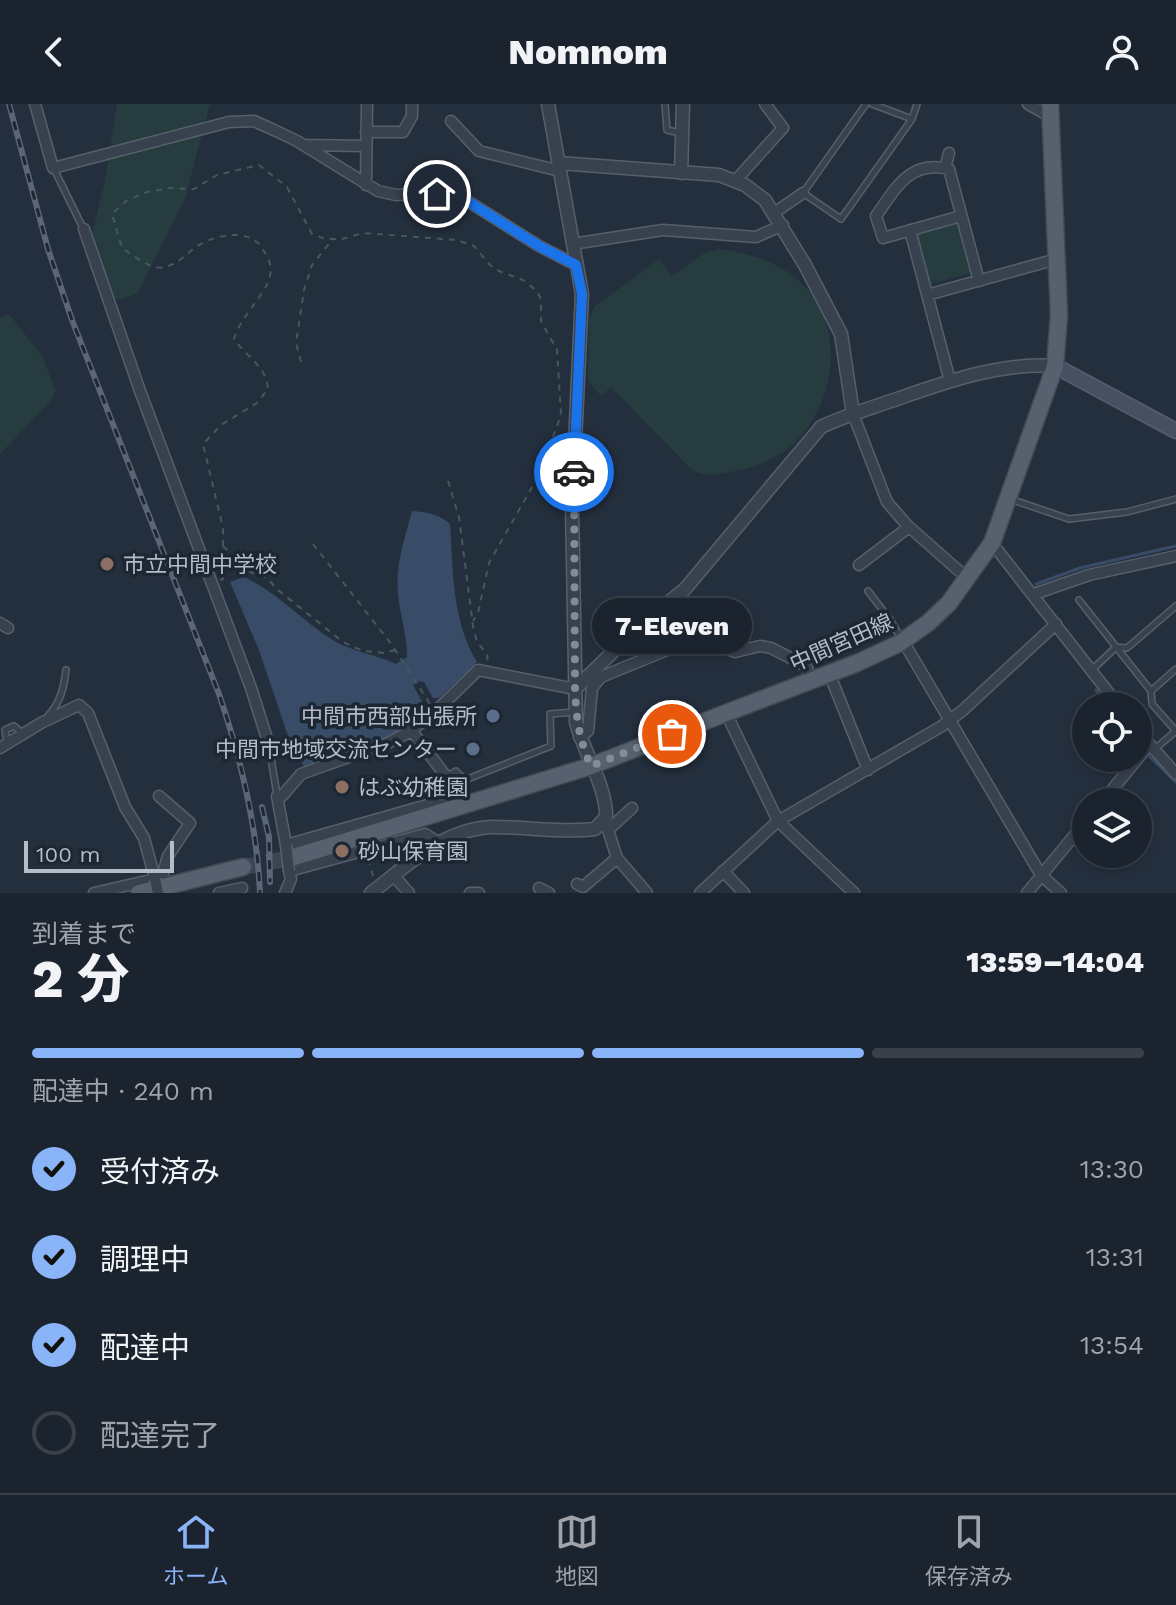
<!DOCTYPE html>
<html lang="ja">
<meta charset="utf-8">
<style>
:root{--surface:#1b232e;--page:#242b36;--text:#f1f3f6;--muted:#a0a4aa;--line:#39404a;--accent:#8ab4f8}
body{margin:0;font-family:"Work Sans","Noto Sans JP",sans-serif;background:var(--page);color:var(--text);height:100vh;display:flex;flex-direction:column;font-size:30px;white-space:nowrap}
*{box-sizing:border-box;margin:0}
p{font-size:26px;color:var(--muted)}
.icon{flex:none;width:44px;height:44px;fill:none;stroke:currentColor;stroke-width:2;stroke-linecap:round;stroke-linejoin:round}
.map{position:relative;height:789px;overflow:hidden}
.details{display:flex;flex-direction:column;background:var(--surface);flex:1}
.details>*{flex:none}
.fabs{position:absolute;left:1072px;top:588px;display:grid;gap:16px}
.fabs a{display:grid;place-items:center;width:80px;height:80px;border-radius:50%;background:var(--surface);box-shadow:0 4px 12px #0003,0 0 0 2px var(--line);font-size:40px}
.scale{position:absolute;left:24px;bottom:20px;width:150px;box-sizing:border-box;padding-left:8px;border:4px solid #b4bcc9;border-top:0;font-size:22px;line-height:28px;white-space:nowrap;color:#b4bcc9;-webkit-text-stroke:6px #1d2633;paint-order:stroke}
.pin{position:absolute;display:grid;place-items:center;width:68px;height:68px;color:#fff;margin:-34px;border:4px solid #fff;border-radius:50%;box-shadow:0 2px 8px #0007}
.courier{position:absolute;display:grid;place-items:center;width:80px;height:80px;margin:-40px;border:6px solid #1a73e8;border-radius:50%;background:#fff;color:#222;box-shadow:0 2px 10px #0007}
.bubble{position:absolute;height:56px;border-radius:28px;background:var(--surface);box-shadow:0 4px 12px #0003,0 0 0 2px var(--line);font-size:26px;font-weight:800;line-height:56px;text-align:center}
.headline em{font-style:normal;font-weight:800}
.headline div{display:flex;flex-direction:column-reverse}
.headline{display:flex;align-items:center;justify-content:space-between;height:136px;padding:0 32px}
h1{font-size:52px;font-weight:800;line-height:60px}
.bar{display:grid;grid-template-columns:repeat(4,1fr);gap:12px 8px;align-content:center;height:96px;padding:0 32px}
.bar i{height:10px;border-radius:6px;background:var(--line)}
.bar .current{background:var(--accent)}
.bar p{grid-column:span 4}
ol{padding:0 32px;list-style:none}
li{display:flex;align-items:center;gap:24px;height:88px}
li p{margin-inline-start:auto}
li .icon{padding:8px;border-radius:50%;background:var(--accent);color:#111;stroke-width:4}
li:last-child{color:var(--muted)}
li i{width:44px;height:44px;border:4px solid var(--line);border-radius:50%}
header{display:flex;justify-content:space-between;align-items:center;height:104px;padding:0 32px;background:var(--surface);font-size:36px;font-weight:800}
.tabs{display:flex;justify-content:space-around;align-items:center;height:112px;border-top:2px solid var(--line);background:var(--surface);font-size:22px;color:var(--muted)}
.tabs a{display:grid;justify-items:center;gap:4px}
.tabs .current{color:var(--accent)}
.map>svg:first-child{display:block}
.green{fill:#263c3f}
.water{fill:#394c67}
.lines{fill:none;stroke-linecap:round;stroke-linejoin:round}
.stream{stroke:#394c67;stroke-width:3}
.primary-tunnel{stroke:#3a4453;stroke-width:16;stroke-dasharray:16 8;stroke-linecap:butt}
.service-casing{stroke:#565f6c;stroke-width:8}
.minor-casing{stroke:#565f6c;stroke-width:13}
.tertiary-casing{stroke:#565f6c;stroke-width:15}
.secondary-casing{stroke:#565f6c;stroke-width:17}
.primary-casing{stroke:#414a57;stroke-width:19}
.path{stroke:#44595c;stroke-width:2;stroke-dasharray:6 6;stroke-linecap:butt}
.service{stroke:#38414e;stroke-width:5}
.minor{stroke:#38414e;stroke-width:10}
.tertiary{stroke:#38414e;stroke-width:12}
.secondary{stroke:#465061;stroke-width:14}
.primary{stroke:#56606e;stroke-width:16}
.rail-casing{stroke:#5a6575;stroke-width:6}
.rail{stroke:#1d2633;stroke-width:3;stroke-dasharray:9;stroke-linecap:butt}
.minor-bridge-casing{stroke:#565f6c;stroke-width:13;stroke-linecap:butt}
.minor-bridge{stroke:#38414e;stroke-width:10}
.done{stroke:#828b98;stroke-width:8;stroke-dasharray:0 14.4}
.route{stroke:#1a73e8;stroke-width:10}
.education-dot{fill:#8d6e63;stroke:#1d2633;stroke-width:3}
.service-dot{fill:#5c6f8a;stroke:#1d2633;stroke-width:3}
.labels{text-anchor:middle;stroke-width:7;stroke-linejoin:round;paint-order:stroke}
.poi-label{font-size:22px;fill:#b4bcc9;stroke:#1d2633;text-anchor:start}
.street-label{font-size:22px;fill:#b4bcc9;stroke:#1d2633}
</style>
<header><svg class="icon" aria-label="back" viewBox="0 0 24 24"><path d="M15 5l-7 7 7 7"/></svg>Nomnom<svg class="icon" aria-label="person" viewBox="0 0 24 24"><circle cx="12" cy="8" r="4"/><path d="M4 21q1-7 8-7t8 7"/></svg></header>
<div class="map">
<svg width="1176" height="789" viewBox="0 0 1176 789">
<rect width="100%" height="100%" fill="#242f3e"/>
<path class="green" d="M117 0H210L185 95 138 189 119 196 111 193 94 160 92 131 105 77Z
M958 117 972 169 930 180 916 129Z
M718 145C749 149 778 157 801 179 848 222 836 303 790 343 775 356 754 363 735 367 722 370 705 374 693 366 685 361 678 351 671 344 651 324 631 304 611 283L601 292 588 276 589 215 594 203 659 155 672 172 703 150Z
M9 210 42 252 56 287 48 300 0 350V214Z"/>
<path class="water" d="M412 407C427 408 439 410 450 420 453 465 452 518 477 558L439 594H433L424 578 419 577 413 581 425 603 421 609 398 625 397 630 374 641 368 640 304 662 292 644 259 546 230 478 244 473C277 488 301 516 331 535 352 548 375 550 396 560L407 553C407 529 400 512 398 490 395 460 405 435 412 407Z"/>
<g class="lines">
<path class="stream" d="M1036 480 1080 464 1176 442
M1096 586 1109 602
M1146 649 1176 678"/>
<path class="primary-tunnel" d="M243 763 291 754"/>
<g class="service-casing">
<path id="service" d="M665 0 667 26 680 29
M866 0 803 89 841 115 912 15 917 0
M872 0 912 15
M54 65 83 124
M1010 395 1069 415 1127 408 1176 395
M868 487 891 517 902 536
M1079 496 1151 587 1152 600 1176 627
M1092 566 1116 543 1127 544 1176 502
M1151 587 1176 565
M48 612C60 599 64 584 66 566
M7 639 5 626 14 622 23 630
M269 642 277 691
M1156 644 1176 627
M446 673 456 667 465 676 551 642 550 610 575 608"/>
</g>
<g class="minor-casing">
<path id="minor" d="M35 0 53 64 229 18 254 17 274 26 297 37 378 87 396 91 453 88 539 142 576 161
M1028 0 1051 13
M451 17 479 47 560 67
M366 28H403L412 12V0
M304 41 366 42
M945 64 949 49
M735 77 783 24 765 0
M366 81 367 0
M774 109 803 89
M961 112 883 134 876 112C896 84 909 56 949 65L979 177
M84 125 140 287 251 584 269 641
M910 126 950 277
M572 140 663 126 756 133 783 121
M927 191 1057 155
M853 310 887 398 907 421 968 475
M992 439 1119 602
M859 461 909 423
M1034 490 1089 471 1176 452
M0 519 8 524
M903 537 1041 771 1061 789
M829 569 868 666
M726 609 778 717 854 789
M411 626 454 683 452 692 445 696 286 741 277 692H282L301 670 388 639 409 628 435 608 478 566 575 585
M1138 627 1176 670
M579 633 588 627 592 584 601 573 701 532 735 548 760 542 771 544 806 562 812 576
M0 644 41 619 79 601 88 609 125 703 144 734 155 775
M1102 698 1149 641
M602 719 608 726 617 754 647 789
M608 726 632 704
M723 767 744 789
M394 772 409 789
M577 780 583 783 617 754
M539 784 549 789
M94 789 155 775 163 770 168 752 190 719 159 692
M219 789 242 784
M285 789 291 775 289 767 425 730 438 738
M470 789H479
M700 789 778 717 942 622 962 607 1056 520
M1027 789 1086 717"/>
</g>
<g class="tertiary-casing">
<path id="tertiary" d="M559 59 719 71 745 81 765 96 805 161 841 230 853 310
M681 69 683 0
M575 585 637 524 685 485 821 323C844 312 868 305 891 297 943 279 999 258 1055 262
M371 789C408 761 445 723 495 723 528 723 562 729 595 725L606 713C607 683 583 647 576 618L572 403 582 190 548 0"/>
</g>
<g class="secondary-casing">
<path id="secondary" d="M1055 262 1176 327"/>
</g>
<g class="primary-casing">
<path id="primary" d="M291 754 591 662 726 609 857 559 900 539 928 519 949 499 992 439 1055 262 1059 211 1050 0
M139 789 243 763"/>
</g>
<path class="path" d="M301 258 296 239 304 186 312 161 332 136
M448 377 459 413 473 522 477 538 487 550 488 559
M313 440 392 541 430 600
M223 442 250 468 267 474 278 486 343 538 363 547 385 549 395 546
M220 476 223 475V424L203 340 221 321 257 299 268 285C266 261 246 253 234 235 240 213 267 189 270 172 273 161 267 152 262 144 249 123 213 131 196 143 186 150 178 160 165 163 151 167 133 151 122 144L112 110 126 97 147 88 171 84 194 85 217 71 259 61 287 83 312 130 325 135H342L363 129 457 136 474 142 490 161 499 167 523 176 537 187 541 195V217L557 246 561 311 540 369 489 459 478 509 473 517
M368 755 373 772"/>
<use href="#service" class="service"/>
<use href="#minor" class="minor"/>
<use href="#tertiary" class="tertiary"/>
<use href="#secondary" class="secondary"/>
<use href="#primary" class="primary"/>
<g class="rail-casing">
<path id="rail" d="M9 0 48 145 72 216 219 590C241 655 257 720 260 789
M262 703 269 733 270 778"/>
</g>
<use href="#rail" class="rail"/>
<g class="minor-bridge-casing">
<path id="minor-bridge" d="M286 741 289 767
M155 775 158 789"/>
</g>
<use href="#minor-bridge" class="minor-bridge"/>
</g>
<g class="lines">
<path class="done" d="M574 368 575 585C576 613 579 636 591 662L672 630"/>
<path class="route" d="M437 90 453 88 539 142 576 161 582 190 574 368"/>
</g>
<g class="education-dot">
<circle cx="107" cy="460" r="8"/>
<circle cx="342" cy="683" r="8"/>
<circle cx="342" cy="747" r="8"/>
</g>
<g class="service-dot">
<circle cx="493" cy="612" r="8"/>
<circle cx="473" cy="645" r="8"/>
</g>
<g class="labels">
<g class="poi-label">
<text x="123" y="468">市立中間中学校</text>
<text x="477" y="620" text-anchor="end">中間市西部出張所</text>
<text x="457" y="653" text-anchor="end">中間市地域交流センター</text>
<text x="358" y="691">はぶ幼稚園</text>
<text x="358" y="755">砂山保育園</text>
</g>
<g class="street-label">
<text transform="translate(841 538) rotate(-24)" y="8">中間宮田線</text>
</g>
</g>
</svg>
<div class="fabs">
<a><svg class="icon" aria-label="locate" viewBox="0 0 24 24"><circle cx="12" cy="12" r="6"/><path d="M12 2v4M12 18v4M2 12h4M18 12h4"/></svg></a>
<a><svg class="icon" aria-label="layers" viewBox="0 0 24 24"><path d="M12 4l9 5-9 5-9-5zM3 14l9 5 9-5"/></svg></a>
</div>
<div class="scale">100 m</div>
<div class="pin" style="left:672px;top:630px;background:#ea580c"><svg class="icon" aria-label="bag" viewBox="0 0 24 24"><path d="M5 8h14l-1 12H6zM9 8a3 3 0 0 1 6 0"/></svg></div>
<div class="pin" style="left:437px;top:90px;background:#1f2937"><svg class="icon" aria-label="home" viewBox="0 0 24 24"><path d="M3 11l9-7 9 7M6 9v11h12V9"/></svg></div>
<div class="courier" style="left:574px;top:368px"><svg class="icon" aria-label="car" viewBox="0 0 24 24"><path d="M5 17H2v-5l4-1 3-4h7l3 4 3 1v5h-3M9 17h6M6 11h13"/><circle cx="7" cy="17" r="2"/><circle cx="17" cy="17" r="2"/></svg></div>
<div class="bubble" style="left:592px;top:494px;width:160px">7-Eleven</div>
</div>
<section class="details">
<div class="headline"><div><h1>2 分</h1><p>到着まで</p></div><em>13:59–14:04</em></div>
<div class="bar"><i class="current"></i><i class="current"></i><i class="current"></i><i></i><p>配達中 · 240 m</p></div>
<ol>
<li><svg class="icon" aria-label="check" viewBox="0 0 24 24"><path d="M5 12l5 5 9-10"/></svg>受付済み<p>13:30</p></li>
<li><svg class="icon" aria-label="check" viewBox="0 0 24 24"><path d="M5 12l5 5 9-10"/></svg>調理中<p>13:31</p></li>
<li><svg class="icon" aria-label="check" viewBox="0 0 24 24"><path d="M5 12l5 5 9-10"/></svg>配達中<p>13:54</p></li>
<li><i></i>配達完了</li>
</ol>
</section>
<nav class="tabs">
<a class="current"><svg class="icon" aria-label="home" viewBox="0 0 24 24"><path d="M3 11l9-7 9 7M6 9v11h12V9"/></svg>ホーム</a>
<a><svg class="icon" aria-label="map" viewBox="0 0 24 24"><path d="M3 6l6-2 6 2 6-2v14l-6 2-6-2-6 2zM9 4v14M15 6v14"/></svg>地図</a>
<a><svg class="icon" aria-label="saved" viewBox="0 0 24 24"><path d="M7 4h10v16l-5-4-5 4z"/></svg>保存済み</a>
</nav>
